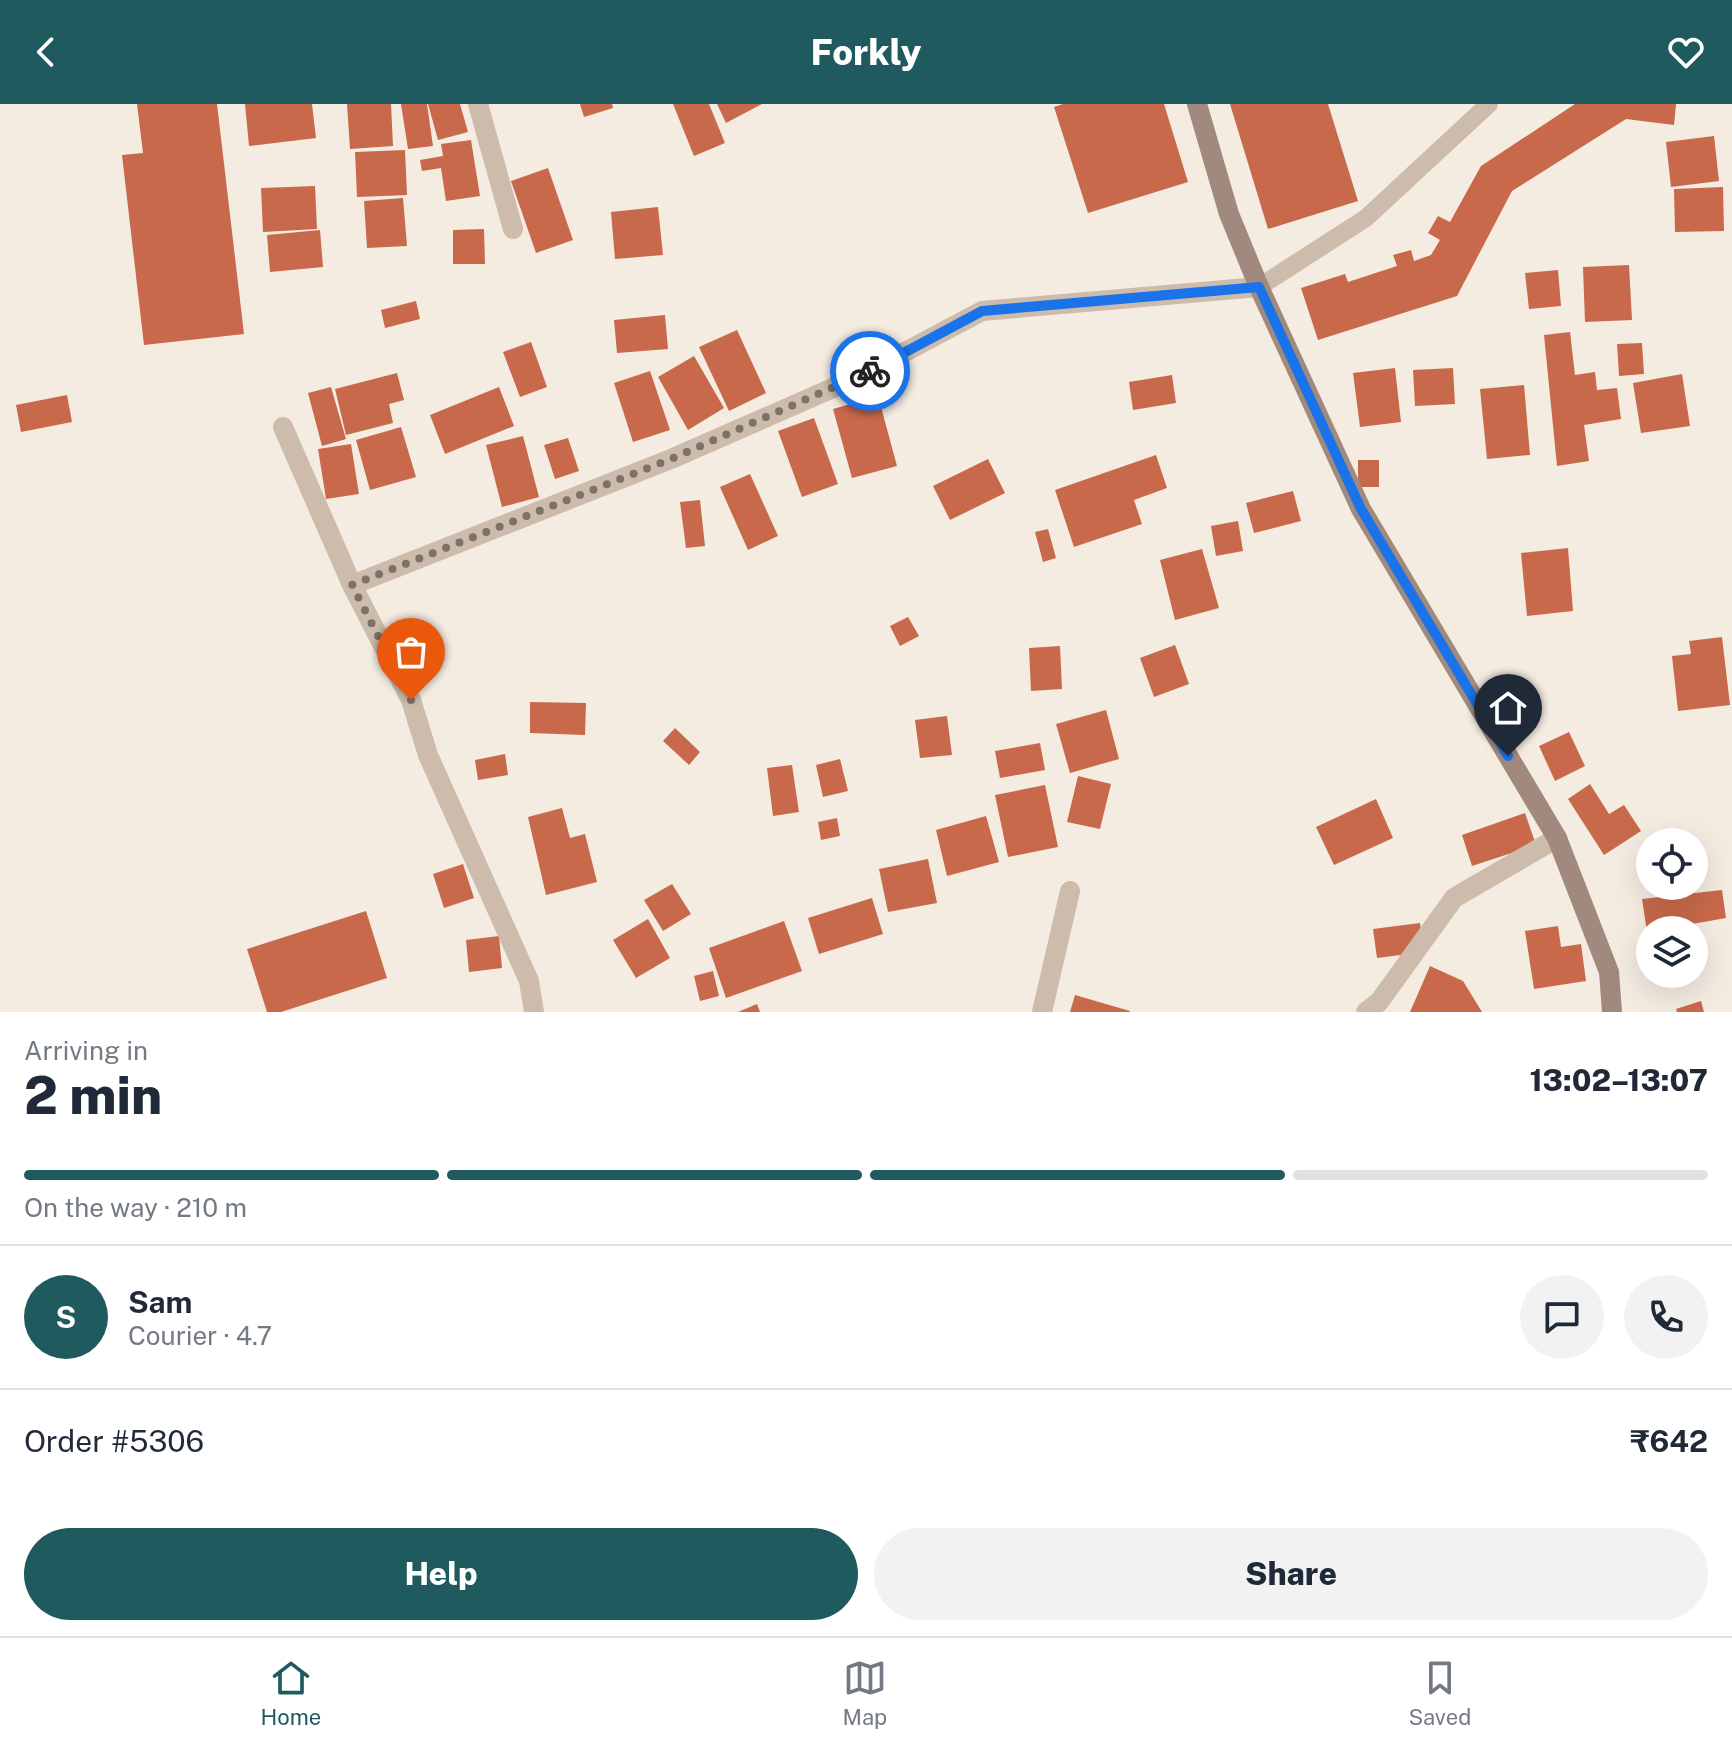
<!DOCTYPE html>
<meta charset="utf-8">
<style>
:root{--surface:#fff;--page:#f2f2f3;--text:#1f2937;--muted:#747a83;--line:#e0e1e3;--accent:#1f5a5e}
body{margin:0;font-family:"Public Sans",sans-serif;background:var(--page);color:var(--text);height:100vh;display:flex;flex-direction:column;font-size:30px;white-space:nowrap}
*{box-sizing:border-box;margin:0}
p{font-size:26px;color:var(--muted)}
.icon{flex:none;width:44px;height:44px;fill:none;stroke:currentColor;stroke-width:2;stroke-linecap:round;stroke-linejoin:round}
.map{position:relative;height:908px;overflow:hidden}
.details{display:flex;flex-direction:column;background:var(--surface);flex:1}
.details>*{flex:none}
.buttons{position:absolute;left:1636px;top:724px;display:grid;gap:16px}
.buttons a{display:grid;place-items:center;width:72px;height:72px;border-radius:50%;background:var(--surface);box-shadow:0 8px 32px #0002;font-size:40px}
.pin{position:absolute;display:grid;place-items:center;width:68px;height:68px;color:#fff;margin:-82px -34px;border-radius:50% 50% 50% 0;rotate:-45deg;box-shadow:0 0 8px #0007}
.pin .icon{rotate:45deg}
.courier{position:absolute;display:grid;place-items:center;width:80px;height:80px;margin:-40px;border:6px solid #1a73e8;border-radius:50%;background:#fff;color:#222;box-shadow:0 2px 10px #0007}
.head em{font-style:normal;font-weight:800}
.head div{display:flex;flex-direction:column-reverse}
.head{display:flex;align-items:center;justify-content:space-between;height:136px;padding:0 24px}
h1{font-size:52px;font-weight:800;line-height:60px}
.bar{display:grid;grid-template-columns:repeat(4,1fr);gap:12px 8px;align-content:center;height:96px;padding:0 24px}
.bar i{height:10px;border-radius:6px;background:var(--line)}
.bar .selected{background:var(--accent)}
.bar p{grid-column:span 4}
.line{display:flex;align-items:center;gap:20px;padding:0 24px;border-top:2px solid var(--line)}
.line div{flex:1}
.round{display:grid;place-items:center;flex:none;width:84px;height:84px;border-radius:42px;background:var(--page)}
.cta{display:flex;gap:16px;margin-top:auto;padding:16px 24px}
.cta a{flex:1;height:92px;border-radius:48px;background:var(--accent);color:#fff;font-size:32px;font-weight:800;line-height:92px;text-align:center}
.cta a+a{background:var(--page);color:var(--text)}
header{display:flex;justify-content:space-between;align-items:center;height:104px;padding:0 24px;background:var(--accent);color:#fff;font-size:36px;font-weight:800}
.tab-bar{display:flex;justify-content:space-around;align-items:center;height:112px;border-top:2px solid var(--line);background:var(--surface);font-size:22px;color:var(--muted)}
.tab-bar a{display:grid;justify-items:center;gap:4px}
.tab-bar .selected{color:var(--accent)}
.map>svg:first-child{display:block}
.building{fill:#c8694b}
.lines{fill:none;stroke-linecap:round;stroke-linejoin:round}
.lane{stroke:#cdbbac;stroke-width:18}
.street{stroke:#cdbbac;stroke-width:20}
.secondary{stroke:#a18a7d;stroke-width:20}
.done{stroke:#7c716b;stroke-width:8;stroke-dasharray:0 14.4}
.route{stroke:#1a73e8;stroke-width:10}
</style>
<header><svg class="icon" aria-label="back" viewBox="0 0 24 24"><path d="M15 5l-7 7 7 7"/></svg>Forkly<svg class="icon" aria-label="heart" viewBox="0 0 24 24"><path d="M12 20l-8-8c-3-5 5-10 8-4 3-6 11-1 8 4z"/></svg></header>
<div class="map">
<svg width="1732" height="908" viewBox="0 0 1732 908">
<rect width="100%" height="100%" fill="#f4ebe1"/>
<path class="building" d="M137 0H217L244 230 144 241 122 51 143 49Z
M245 0H312L316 34 249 42Z
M347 0H391L393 42 350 45Z
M401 0H427L433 42 408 45Z
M428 0H460L468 28 438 36Z
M580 0H612L613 4 584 13Z
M673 0H709L725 39 694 52Z
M717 0H762L726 19Z
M1063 0H1164L1188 78 1088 109 1054 3Z
M1230 0H1328L1358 97 1268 125Z
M1575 0H1676L1674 21 1626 15 1512 87 1457 192 1318 236 1301 184 1345 170 1348 178 1397 162 1393 151 1411 146 1414 157 1431 151 1440 136 1428 129 1438 112 1450 118 1481 62Z
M1714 32 1719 77 1671 83 1666 38Z
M471 36 480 92 446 97 441 64 422 67 420 56 443 52 441 40Z
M405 46 407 91 357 93 355 48Z
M548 64 573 136 536 149 511 77Z
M315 82 317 125 263 128 261 84Z
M1723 83 1724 127 1675 128 1674 85Z
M403 94 407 142 367 144 364 97Z
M658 103 663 151 615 155 611 108Z
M484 125 485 160H453V126Z
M320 126 323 163 270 168 267 131Z
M1629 161 1632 216 1585 218 1583 163Z
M1558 166 1561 202 1529 205 1525 169Z
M416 197 420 215 385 224 381 206Z
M665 211 668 245 617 249 614 216Z
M737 226 766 289 729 307 699 243Z
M1570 228 1575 271 1595 268 1597 286 1617 284 1621 315 1584 321 1589 357 1557 362 1544 231Z
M531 238 547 283 520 293 503 248Z
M1642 239 1644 270 1619 272 1617 240Z
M694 252 724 304 688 326 658 273Z
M1395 264 1401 318 1360 323 1353 269Z
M1453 264 1455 300 1415 302 1413 266Z
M650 267 670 326 633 338 614 279Z
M397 269 404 296 389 300 393 319 346 331 335 285Z
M1682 270 1690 322 1641 329 1633 279Z
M1172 271 1176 299 1133 306 1129 278Z
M1524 281 1530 351 1487 355 1480 285Z
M331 283 346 335 322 342 308 289Z
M499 283 514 322 445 350 430 311Z
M67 291 72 318 21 328 16 301Z
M878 292 897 362 852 374 833 305Z
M814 314 838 380 802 393 778 327Z
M401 323 416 373 370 386 356 336Z
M523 332 539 393 502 403 486 341Z
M568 334 579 367 555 375 544 341Z
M351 340 359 390 326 395 318 345Z
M1156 351 1167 384 1134 396 1142 420 1074 443 1055 386Z
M988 355 1005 389 950 416 933 382Z
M1358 356H1379V383H1358Z
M750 370 778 432 748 446 720 383Z
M1293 387 1301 417 1254 429 1246 399Z
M700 396 705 442 686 444 680 398Z
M1238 417 1243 447 1216 452 1211 422Z
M1048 425 1056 454 1043 458 1035 428Z
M1568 444 1573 507 1527 512 1521 449Z
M1202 445 1219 504 1175 516 1160 456Z
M908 513 919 532 900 542 890 522Z
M1722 533 1730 601 1678 607 1672 552 1691 550 1689 537Z
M1175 541 1189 580 1154 593 1140 554Z
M1060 542 1062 585 1031 587 1029 544Z
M530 598 586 599 585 631 530 629Z
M1106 606 1119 655 1070 669 1056 620Z
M947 612 952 651 920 654 915 616Z
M675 624 700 648 689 661 663 637Z
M1569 628 1585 662 1555 677 1539 642Z
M1040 639 1045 666 1000 674 995 647Z
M505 650 508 671 478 676 475 656Z
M840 655 848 687 823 693 816 661Z
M792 661 799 708 773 712 767 664Z
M1078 672 1111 680 1100 725 1067 718Z
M1590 680 1609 710 1624 701 1641 727 1604 751 1568 695Z
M1045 681 1058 743 1008 753 995 691Z
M1376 695 1393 734 1334 761 1316 723Z
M562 704 570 734 585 730 597 778 546 791 528 713Z
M1525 709 1536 741 1472 762 1462 731Z
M986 712 999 758 947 772 936 726Z
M837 714 840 732 821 736 818 718Z
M928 755 937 799 888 808 879 765Z
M463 760 474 794 444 804 433 770Z
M672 780 691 810 663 827 644 796Z
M1722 786 1726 814 1647 828 1642 795Z
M872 794 883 830 819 850 808 814Z
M366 807 387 874 281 908H267L247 845Z
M648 815 670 854 636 874 613 836Z
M784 817 802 867 726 894 709 844Z
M1420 819 1424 848 1377 854 1373 825Z
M1558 822 1561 843 1581 840 1586 877 1534 885 1525 827Z
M499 832 502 864 469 868 466 836Z
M1430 862 1463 877 1482 908H1410Z
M713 867 719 892 700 897 694 872Z
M1075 891 1130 907V908H1070Z
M1701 897 1704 908H1677L1676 905Z
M757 900 760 908H738Z"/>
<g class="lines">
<path class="lane" d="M1259 183 1366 114 1489 0"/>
<path class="street" d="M478 0 513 125
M283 323 352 481 411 596 428 651 529 877 534 908
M352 481 671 355 858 273 982 207 1259 183
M1042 908 1070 787
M1366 908 1379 898 1454 794 1557 734"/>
<path class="secondary" d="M1197 0 1229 110 1259 183 1361 405 1557 734 1609 868 1612 908"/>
</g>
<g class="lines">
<path class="done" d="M411 596 352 481 671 355 870 267"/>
<path class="route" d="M870 267 982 207 1259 183 1361 405 1508 652"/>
</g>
</svg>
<div class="buttons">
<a><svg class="icon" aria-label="locate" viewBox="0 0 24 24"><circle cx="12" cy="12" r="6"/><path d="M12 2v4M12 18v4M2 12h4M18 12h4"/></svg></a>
<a><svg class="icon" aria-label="layers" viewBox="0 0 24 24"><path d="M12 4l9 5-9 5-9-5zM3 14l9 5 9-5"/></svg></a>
</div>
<div class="pin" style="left:411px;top:596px;background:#ea580c"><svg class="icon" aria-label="bag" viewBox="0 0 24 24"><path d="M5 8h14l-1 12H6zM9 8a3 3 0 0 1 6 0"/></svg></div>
<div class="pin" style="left:1508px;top:652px;background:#1f2937"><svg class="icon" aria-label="home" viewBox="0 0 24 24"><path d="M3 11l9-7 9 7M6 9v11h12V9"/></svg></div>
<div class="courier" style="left:870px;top:267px"><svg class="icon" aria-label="bike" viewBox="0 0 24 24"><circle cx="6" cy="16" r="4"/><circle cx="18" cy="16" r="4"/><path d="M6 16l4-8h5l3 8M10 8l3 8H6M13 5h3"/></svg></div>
</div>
<section class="details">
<div class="head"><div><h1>2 min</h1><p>Arriving in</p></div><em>13:02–13:07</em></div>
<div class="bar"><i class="selected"></i><i class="selected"></i><i class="selected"></i><i></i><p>On the way · 210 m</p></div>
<div class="line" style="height:144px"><b class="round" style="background:var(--accent);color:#fff">S</b><div><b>Sam</b><p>Courier · 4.7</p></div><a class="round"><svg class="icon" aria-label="chat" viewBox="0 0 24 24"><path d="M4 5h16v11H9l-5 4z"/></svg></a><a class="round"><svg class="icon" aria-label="phone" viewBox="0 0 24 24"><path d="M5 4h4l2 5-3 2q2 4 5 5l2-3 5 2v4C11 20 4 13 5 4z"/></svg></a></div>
<div class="line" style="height:104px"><div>Order #5306</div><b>₹642</b></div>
<div class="cta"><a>Help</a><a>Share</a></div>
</section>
<nav class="tab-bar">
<a class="selected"><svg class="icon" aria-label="home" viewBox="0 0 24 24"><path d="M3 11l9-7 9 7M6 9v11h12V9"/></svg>Home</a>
<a><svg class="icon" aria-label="map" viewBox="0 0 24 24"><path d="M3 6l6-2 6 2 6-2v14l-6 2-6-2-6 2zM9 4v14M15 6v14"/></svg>Map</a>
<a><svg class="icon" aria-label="saved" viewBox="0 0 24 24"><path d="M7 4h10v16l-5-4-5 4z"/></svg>Saved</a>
</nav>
